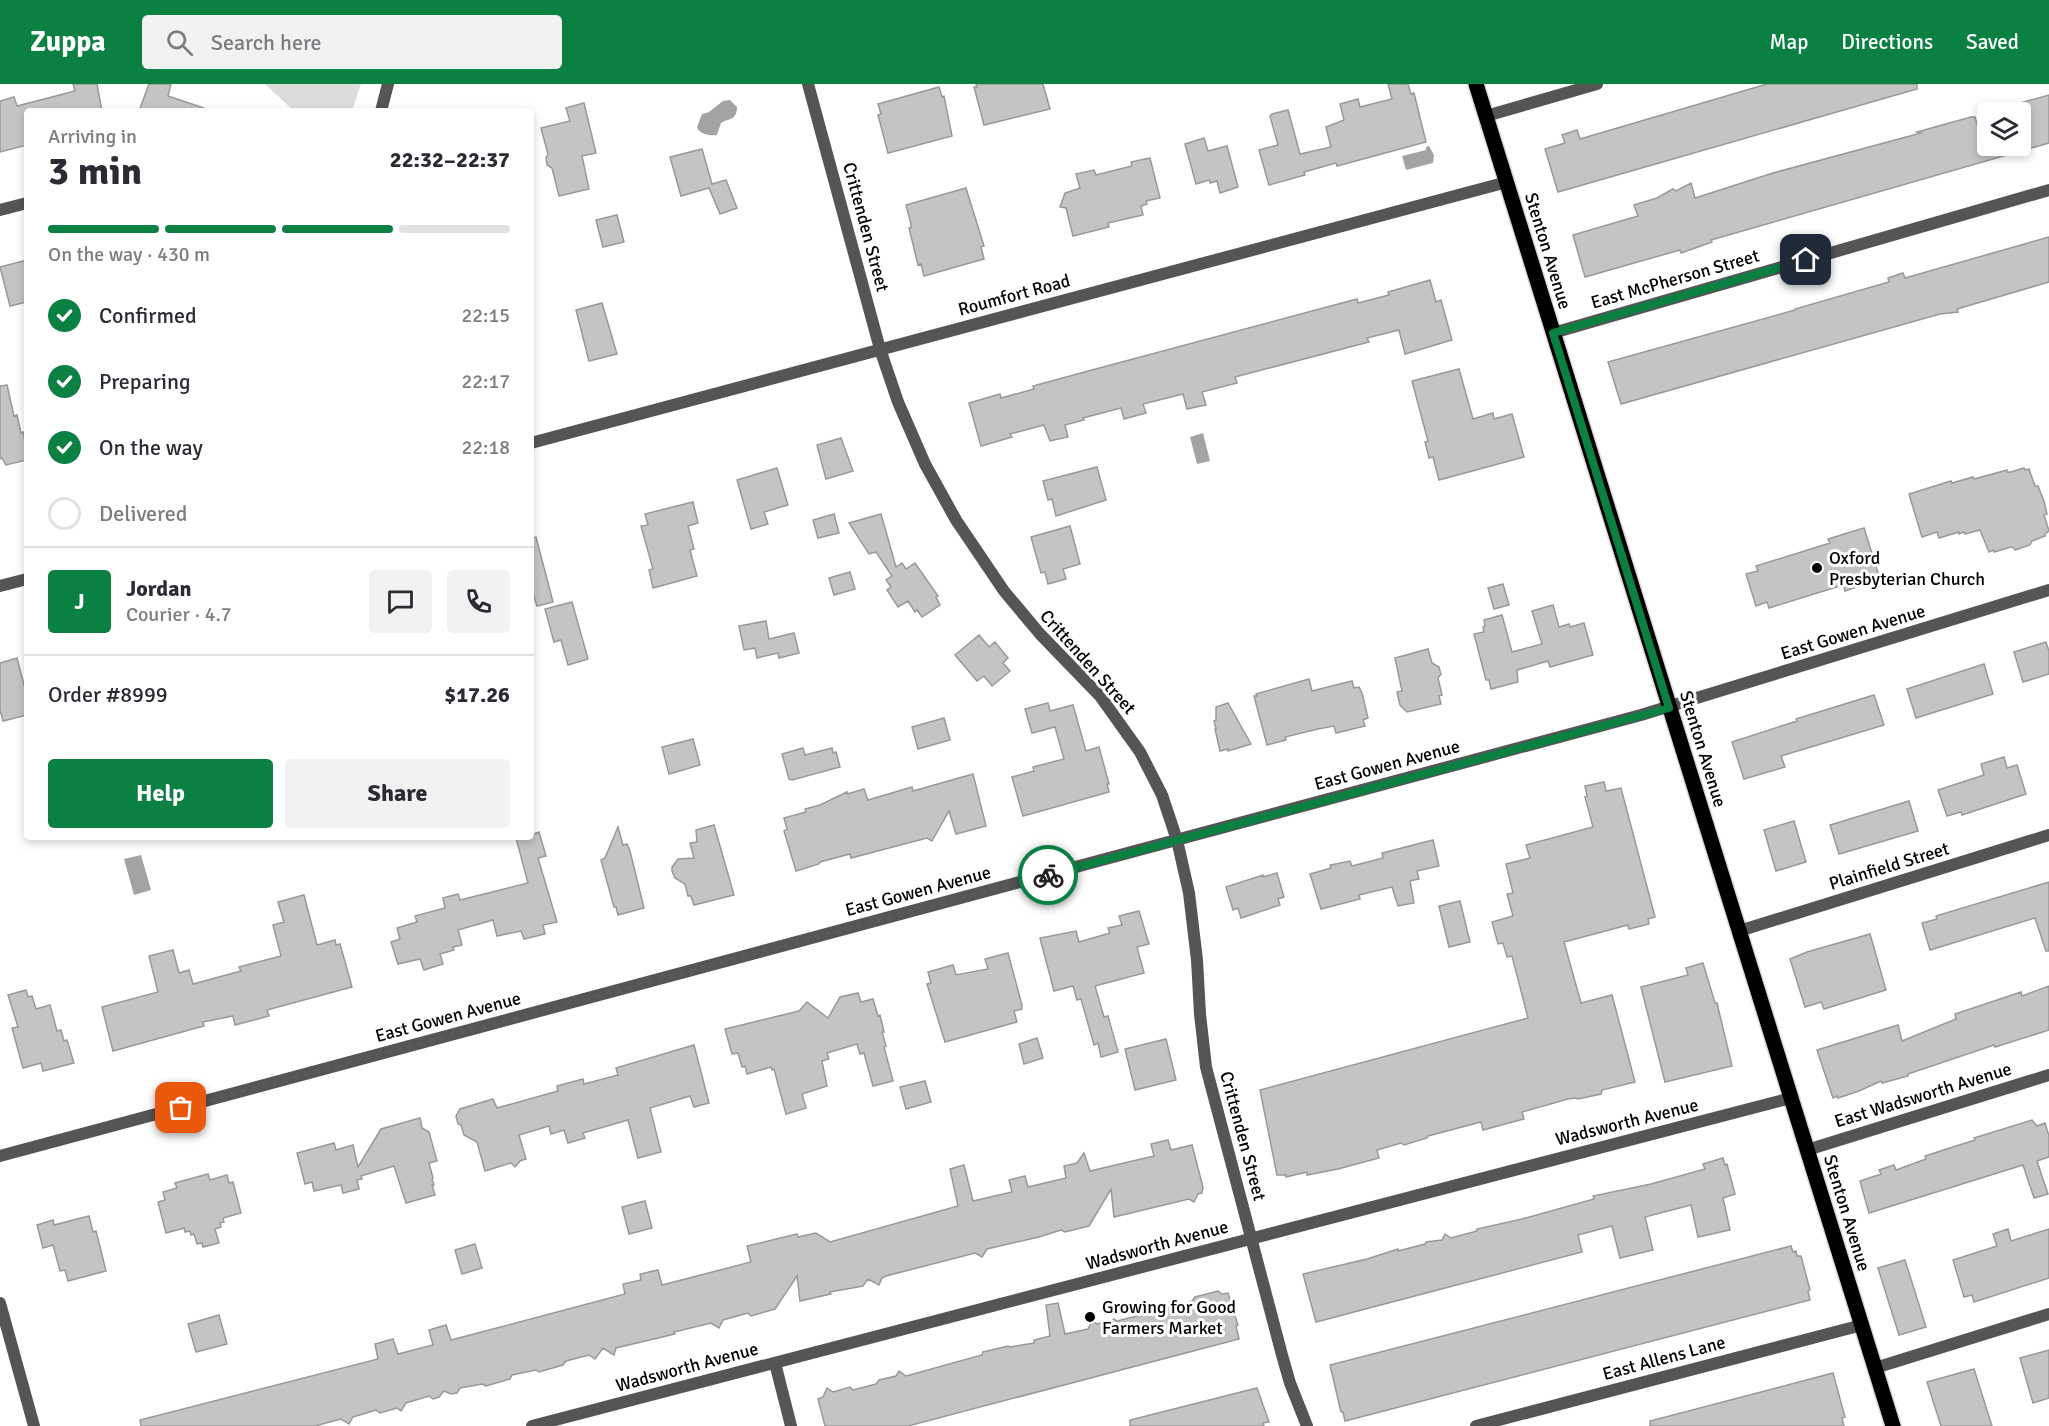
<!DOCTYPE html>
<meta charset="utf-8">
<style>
:root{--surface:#fff;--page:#f2f2f3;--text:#2b2b33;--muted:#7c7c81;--line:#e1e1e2;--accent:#0b8043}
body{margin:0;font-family:Signika,sans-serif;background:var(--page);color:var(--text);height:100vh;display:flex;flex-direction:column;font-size:22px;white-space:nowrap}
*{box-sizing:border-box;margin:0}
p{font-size:20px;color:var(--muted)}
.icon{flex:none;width:33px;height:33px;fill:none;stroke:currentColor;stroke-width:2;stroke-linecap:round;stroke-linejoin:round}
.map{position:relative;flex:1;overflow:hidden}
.drawer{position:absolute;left:24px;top:24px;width:510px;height:732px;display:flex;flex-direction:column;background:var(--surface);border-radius:6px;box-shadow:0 3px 9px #0003}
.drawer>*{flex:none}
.controls{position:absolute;left:1977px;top:18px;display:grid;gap:12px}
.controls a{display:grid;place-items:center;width:54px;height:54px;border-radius:6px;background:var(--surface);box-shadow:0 3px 9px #0003;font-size:30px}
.pin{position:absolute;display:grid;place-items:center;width:51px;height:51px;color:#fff;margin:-26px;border-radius:12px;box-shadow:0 3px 9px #0006}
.courier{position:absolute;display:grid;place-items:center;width:60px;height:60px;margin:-30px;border:4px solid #0b8043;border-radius:50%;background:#fff;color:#222;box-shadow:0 2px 8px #0007}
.overview em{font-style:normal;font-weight:800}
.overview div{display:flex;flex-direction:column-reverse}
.overview{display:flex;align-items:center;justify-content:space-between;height:102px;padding:0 24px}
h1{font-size:39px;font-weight:800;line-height:45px}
.bar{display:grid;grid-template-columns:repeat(4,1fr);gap:9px 6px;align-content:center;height:72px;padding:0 24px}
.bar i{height:8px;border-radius:4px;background:var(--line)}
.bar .active{background:var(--accent)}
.bar p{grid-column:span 4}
.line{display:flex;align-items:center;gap:15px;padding:0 24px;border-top:2px solid var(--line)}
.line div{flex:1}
.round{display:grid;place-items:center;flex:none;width:63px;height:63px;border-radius:6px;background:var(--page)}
ol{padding:0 24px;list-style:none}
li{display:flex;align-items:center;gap:18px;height:66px}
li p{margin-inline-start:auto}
li .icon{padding:6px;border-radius:50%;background:var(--accent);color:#fff;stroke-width:4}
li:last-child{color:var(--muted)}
li i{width:33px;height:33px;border:3px solid var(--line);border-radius:50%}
.cta{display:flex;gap:12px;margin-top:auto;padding:12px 24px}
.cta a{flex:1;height:69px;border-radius:6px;background:var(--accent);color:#fff;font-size:24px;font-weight:800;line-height:69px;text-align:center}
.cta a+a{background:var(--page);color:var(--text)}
header{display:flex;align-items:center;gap:36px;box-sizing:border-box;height:84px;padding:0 30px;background:var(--accent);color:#fff}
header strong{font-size:28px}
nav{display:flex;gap:33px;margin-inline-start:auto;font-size:21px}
.search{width:420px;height:54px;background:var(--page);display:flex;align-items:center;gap:15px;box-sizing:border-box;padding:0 21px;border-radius:6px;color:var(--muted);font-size:22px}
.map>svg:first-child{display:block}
.green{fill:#dcdcdc}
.water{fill:#a3a3a3}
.building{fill:#c4c4c4;stroke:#999;stroke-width:1.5}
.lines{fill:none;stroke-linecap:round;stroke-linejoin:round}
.primary-casing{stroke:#dbdbdb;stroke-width:18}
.street{stroke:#555;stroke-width:12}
.primary{stroke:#000;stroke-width:15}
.done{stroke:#595959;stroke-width:6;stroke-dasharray:0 10.8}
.route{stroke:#0b8043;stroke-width:8}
.poi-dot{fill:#000;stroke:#fff;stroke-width:2}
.labels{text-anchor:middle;stroke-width:6;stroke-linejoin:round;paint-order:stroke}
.street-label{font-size:18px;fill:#000;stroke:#fff}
.poi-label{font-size:18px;fill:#000;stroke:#fff;text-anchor:start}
</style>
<header>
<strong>Zuppa</strong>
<div class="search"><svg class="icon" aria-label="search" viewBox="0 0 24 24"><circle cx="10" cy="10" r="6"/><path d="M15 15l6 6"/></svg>Search here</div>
<nav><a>Map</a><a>Directions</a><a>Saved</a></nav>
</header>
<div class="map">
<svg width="2049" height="1342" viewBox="0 0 2049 1342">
<rect width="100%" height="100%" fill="#fff"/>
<path class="green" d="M265 0H361L352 27H294Z"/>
<path class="water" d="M730 16 737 23C737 37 728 34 721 39L717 51C709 52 699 50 697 43L702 30 709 28 723 17Z
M1429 62 1434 71 1433 79 1406 86 1402 72 1426 66V63Z
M1203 349 1210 377 1197 380 1190 353Z
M141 771 151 806 134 811 124 775Z"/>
<path class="building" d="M73 0H97L102 27H27V61L0 68V17L14 13 17 22 75 7Z
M149 0H171L168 12 204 24V27H139Z
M976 0H1043L1050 25 984 41 974 3H977Z
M1388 0H1408L1411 10 1414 9 1426 58 1337 82 1336 79 1304 88 1305 91 1269 101 1259 66 1278 61 1270 32 1272 30 1288 26 1300 70 1331 63 1326 43 1344 36 1340 20 1358 15 1360 23 1392 15Z
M1767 0H1917V5L1558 108 1545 65 1565 59 1562 51 1577 46 1580 55Z
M939 3 942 13 944 12 952 52 888 69 878 31 881 30 878 20Z
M2049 11V59L1711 156 1712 158 1681 169 1680 166 1585 193 1573 151 1638 132 1634 121 1657 114 1673 105 1676 107 1691 99 1695 114 1773 89 1921 49 1917 48 1971 33H1975L1983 62H2020V19Z
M584 19 596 69 582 72 589 105 559 112 552 84 547 81 546 74 548 70 541 44 570 37 566 24Z
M1204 54 1208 67 1227 62 1238 103 1220 109 1217 97 1210 99 1209 96 1196 100 1185 60Z
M702 65 712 100 726 96 737 124 720 130 709 104 681 112 670 73Z
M1150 74 1160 114 1146 117 1147 120 1141 122 1143 131 1108 139 1109 143 1073 152 1066 124 1060 123 1065 109 1080 104 1076 90 1094 86 1096 91 1132 82 1131 78Z
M966 104 984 162 981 163 984 175 924 192 921 180 918 181 909 144H911V140L906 121Z
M617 131 624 158 603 163 596 136Z
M2049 153V198L1957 225 1958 228 1940 230 1621 320 1608 278 1795 226V225L1889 198 1888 194 1903 189 1905 194Z
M27 176V218L10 222 0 183Z
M1430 196 1436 218 1441 216 1452 256 1405 270 1399 246 1367 254 1369 258 1235 293 1237 299 1202 308 1206 321 1187 325 1183 310 1143 320 1146 329 1124 335 1121 324 1083 334 1084 336 1065 341 1068 353 1050 357 1044 341 1010 350 1012 353 981 362 969 319 1000 310 1001 314 1034 305 1033 302 1092 286 1357 215 1358 219 1389 211 1388 208Z
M602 219 617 270 589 277 576 226Z
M1459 285 1473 335 1493 329 1494 335 1512 330 1524 373 1439 396 1433 373 1429 374 1425 358 1428 357 1412 297Z
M7 301 14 332 17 331 21 349 23 348 27 365V376L6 381 2 374 0 375V302Z
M841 354 853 387 826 395 817 361Z
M1097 383 1106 416 1056 432 1052 415 1048 416 1043 397Z
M777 384 788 421 764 428 768 440 751 445 737 396Z
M2024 384 2025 386 2029 385 2035 402H2038L2044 417 2047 430 2044 431 2049 447 2045 450V452L2032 457 2030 461 2015 466 2014 464 2011 463 1994 468 1993 466 1989 468 1980 446 1965 450 1964 448 1959 450V448L1939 454 1937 448 1922 453 1909 410 1951 397 1952 399 1973 393 1974 395 2007 386V388H2011Z
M693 418 698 439 688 442 694 465 690 466 697 492 653 504 649 486 653 485 641 442 648 441 645 430Z
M834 430 839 449 818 454 813 436Z
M881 430 896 483 902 479 906 485 915 479 938 512 936 513 940 521 922 533 917 526 915 528 908 517 898 523 887 506 891 503 886 496 892 492 876 468 869 470 849 439Z
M1070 442 1080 480 1063 485 1066 495 1048 500 1045 488 1041 489 1031 453Z
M1864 444 1880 495 1845 507 1843 501 1769 524 1767 518 1756 522 1746 490 1758 487 1756 482 1830 459 1828 455Z
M536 453 553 518 537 522 531 504V454Z
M850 488 855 505 834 511 829 494Z
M1503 500 1509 521 1494 525 1488 504Z
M572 518 588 575 568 581 561 556 554 558 545 525Z
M1553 521 1559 543 1569 540 1570 543 1584 539 1593 571 1550 583 1548 577 1517 586 1518 598 1491 605 1489 596H1486L1474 550 1484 548 1483 543 1485 542 1484 536 1502 531 1512 568 1542 560 1532 527Z
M766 537 769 555 794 549 799 569 779 574 778 569 757 574 755 564 744 566 739 542Z
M979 551 989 563 995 558 1008 574 1003 579 1010 587 992 602 984 592 977 597 955 571Z
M2046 558 2049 567V590L2023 598 2014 568Z
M1428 565 1432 579 1439 583 1441 590 1438 594 1442 611 1439 612 1441 620 1407 628 1400 621 1397 608 1402 607 1395 574Z
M17 574 27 612V631L3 637 0 626V579Z
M1984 580 1993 610 1916 634 1907 605Z
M1309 595 1312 607 1352 597 1354 604 1359 603 1362 609 1368 634 1363 636 1365 642 1336 649 1334 642 1318 645 1285 653 1286 656 1267 661 1254 612H1257L1256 610Z
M1874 611 1884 641 1781 672 1785 683 1744 695 1732 658 1797 637 1796 635Z
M1048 619 1050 627 1073 621 1086 667 1099 663 1109 700H1107L1109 708 1023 732 1012 693 1034 687 1033 683 1064 675 1055 643 1032 649 1025 625Z
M1228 619 1251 660 1228 667V665L1220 667 1215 645H1216L1214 637 1216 636V623Z
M944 634 950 656 918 665 912 643Z
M693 655 700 681 669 690 662 663Z
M803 664 805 671 832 664 833 669 836 668 840 683 792 696 789 695 782 670Z
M2004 673 2007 684 2017 681 2026 710 1962 731 1961 728 1947 732 1938 706 1984 691 1981 680Z
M973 690 986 742 956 750 949 727 932 757 927 754 851 774 850 770 820 778 819 780 796 787 784 747 787 745 784 734 806 728 805 725 820 721 847 708V710L864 705 868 716 912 703 913 707Z
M1604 698 1606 707 1621 704 1655 833 1648 835 1649 840 1629 845 1628 841 1564 858 1581 919 1612 911 1635 998 1602 1006 1601 1010 1578 1015 1575 1014 1568 1015 1522 1028 1524 1035 1483 1046 1481 1038 1428 1052 1427 1054 1404 1061 1401 1059 1377 1066 1379 1074 1338 1085 1307 1091V1088L1286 1093V1091H1277L1260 1006 1528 934 1512 872 1507 873 1503 859 1498 860 1492 838 1513 832 1507 810 1513 809 1506 780 1530 774 1526 761 1593 743 1585 713 1587 712 1585 702Z
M1909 717 1918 747 1839 770 1830 741Z
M1794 737 1806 778 1776 787 1764 746Z
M714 741 734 811 694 821 691 812H688L685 800 675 794 672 787V783L678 775 694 774 690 759 697 758 696 746Z
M618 743 623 761 627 760 630 767 644 824 618 831 616 823H614L601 776 605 774Z
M539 748 546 772 538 774 557 838 543 841 545 850 524 855 521 847 497 852 493 836 458 846 462 861 453 863 454 866 440 870 443 880 424 886 420 875 398 880 391 858 400 855 397 844 417 838 415 832 445 824 443 814 458 810 460 816 528 799 516 754 531 753V751Z
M1433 756 1439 782 1417 787 1419 795 1410 797 1414 819 1398 822 1392 803 1359 811 1360 815 1321 825 1310 790 1331 784 1330 781 1350 777 1352 782 1383 774 1382 769Z
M1277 789 1284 813 1278 815 1280 821 1241 834 1238 824 1233 826 1226 803 1263 791V793Z
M2049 798V867H2046L2035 834 1930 866 1922 839 1937 835 1936 832Z
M304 811 317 861 335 856 336 861 340 860 352 903 267 926 269 932 235 941 233 932 203 938 204 942 113 967 102 923 158 908 149 872 173 866 179 889 189 886 193 900 241 887 239 883 281 872 273 841 284 838 278 818Z
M1460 817 1470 858 1449 863 1439 822Z
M1139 827 1149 860 1137 863 1144 889 1095 902 1104 933 1108 932 1118 968 1101 973 1098 959 1094 961 1081 915 1077 916 1073 902 1054 907 1040 854 1076 847 1079 858 1110 849 1108 844 1122 841 1119 832Z
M1870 850 1886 906 1824 925 1821 918 1805 923 1790 875 1807 868Z
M1008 869 1022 921V925L1014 927 1017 938 945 958 927 900 931 899 928 888 953 881 956 891 988 885 985 875Z
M1703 879 1715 919H1717L1732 982 1665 998 1641 903 1688 891 1686 884Z
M2049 902V946L1995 963 1994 961 1908 990V992L1882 999 1881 997 1859 1007 1838 1014 1837 1012 1833 1014 1817 966 1898 941 1902 957 1956 935 1955 930 2021 908 2022 912Z
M26 906 28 913 32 912 36 925 50 921 57 947 61 946 64 957 67 956 74 979 43 987 41 979 23 984 12 944 18 943 8 911Z
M858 909 861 918 873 915 878 932 880 931 884 948H882L886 962 884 963 893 997 873 1002 864 969 860 970 857 960 827 969 829 975 822 977 827 1002 802 1010 806 1024 786 1030 774 985 772 986 771 983 747 990 745 982 742 983 738 969 732 970 725 945 799 927 807 918 828 934 840 913Z
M1037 954 1043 974 1024 980 1019 960Z
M1166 955 1176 996 1135 1006 1125 965Z
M694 961 709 1019 694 1023 690 1012 650 1024 661 1068 638 1074 628 1036 583 1049 585 1054 568 1059 564 1046 551 1050 549 1042 519 1051 526 1075 520 1077 515 1083 511 1079 485 1087 477 1058 464 1051 461 1041 458 1040 456 1032 460 1025 493 1015 497 1024 558 1007 557 1002 583 995 584 1000 618 991 616 984Z
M925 997 931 1018 906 1025 900 1003Z
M420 1034 422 1044 429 1048 437 1077 429 1079 433 1094 432 1095 434 1101H432L435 1111 406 1119 394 1082 361 1092 362 1095 357 1096 359 1105 343 1109 341 1101 314 1107 312 1098 305 1100 297 1069 334 1059 336 1066 353 1061 358 1083 381 1045Z
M2032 1036 2037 1042 2045 1039 2049 1052V1073L2037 1077 2048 1110 2034 1114 2023 1081 1869 1129 1860 1097 1881 1090 1879 1086 1894 1081 1896 1086 1926 1075 1925 1072 1928 1071 1975 1056 1974 1054Z
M1168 1056 1171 1066 1192 1061 1203 1103 1202 1109 1198 1110 1194 1118 1189 1115 1114 1133 1111 1105 1089 1142 1065 1148 1061 1146 1039 1153 987 1165 982 1173 975 1169 886 1192 882 1194 879 1201 868 1195 863 1202 830 1208 831 1210 800 1217 797 1192 775 1225 751 1232 748 1229 723 1236 719 1244 711 1239 674 1248 675 1250 616 1264 614 1271 603 1264 595 1275 589 1271 566 1277 563 1281 539 1288 536 1286 512 1291 510 1295 486 1302 482 1300 460 1304 457 1309 451 1310 444 1307 439 1313 433 1315 429 1312 406 1319 401 1327 397 1324 380 1329 376 1326 353 1333 349 1340 341 1335 315 1342H141L140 1336 378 1275 375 1260 393 1255 398 1270 433 1261 429 1246 446 1241 451 1256 625 1210 623 1200 641 1196 640 1190 658 1186 662 1201 751 1178 747 1162 797 1150 798 1153 816 1149 830 1158 958 1122 950 1085 964 1081 973 1117 1012 1108 1009 1096 1025 1092 1028 1103 1066 1094 1064 1082 1077 1079 1084 1069 1090 1087 1154 1072 1151 1060Z
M1723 1074 1725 1081 1727 1080 1735 1110 1723 1114 1730 1146 1698 1153 1691 1121 1645 1133 1653 1166 1620 1174 1612 1142 1578 1151 1582 1168 1316 1238 1303 1190 1367 1175 1398 1165V1167L1425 1160 1426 1158 1442 1156 1445 1150 1451 1154 1477 1147V1145L1522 1135 1594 1115 1593 1112 1651 1100 1705 1085 1703 1080Z
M208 1090 210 1096 227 1091 229 1099 233 1098 241 1129 223 1134 224 1138 220 1139 221 1143 215 1145 219 1159 203 1163 202 1159 197 1160 194 1150 191 1151 190 1147 185 1148 184 1144 166 1149 158 1118 165 1116 163 1108 177 1104 175 1099Z
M645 1117 652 1144 629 1150 622 1123Z
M89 1132 93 1148 96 1147 106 1187 68 1197 65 1186 60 1187 53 1161 43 1164 37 1141 53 1136 54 1141Z
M2008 1145 2011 1157 2049 1145V1194L1974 1218 1972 1211 1964 1213 1953 1176 1997 1162 1993 1150Z
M475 1160 482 1184 462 1190 455 1166Z
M1791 1162 1793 1168 1796 1167 1797 1172H1801L1810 1206 1808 1207 1810 1216 1345 1337 1343 1328H1341L1330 1281Z
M1905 1176 1926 1243 1899 1251 1878 1184Z
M1218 1207 1222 1210 1228 1209 1238 1241 1236 1242 1239 1255 908 1342H825L818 1315 823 1313 827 1304 833 1308 850 1303 853 1306 876 1300 879 1296 896 1292 899 1287 906 1292 982 1271 983 1268 1008 1262 1010 1263 1034 1259V1256L1050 1252 1046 1221 1058 1219 1065 1250 1088 1245 1092 1237 1097 1240 1114 1235 1117 1237 1141 1231 1140 1229 1192 1217 1195 1213Z
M219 1231 227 1260 196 1268 188 1240Z
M2049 1266V1314L2033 1319 2020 1274Z
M1974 1285 1992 1342H1941L1927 1298Z
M1833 1289 1845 1333 1842 1334 1844 1342H1650V1337Z
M1257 1304 1269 1338 1263 1339 1264 1342H1130V1336Z"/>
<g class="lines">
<g class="primary-casing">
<path id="primary" d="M1476 0 1893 1342"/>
</g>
<path class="street" d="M808 0 880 265 898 318 925 380 956 436 1004 507 1040 550 1100 612 1140 668 1162 711 1177 756 1189 809 1197 876 1200 930 1206 983 1282 1271 1290 1299 1307 1342
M381 27 388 0
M1486 32 1597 0
M0 126 27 119
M1553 249 2049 106
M531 359 1507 98
M0 502 27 495
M1739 847 2049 751
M1807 1066 2049 991
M0 1072 1641 631 2049 506
M0 1219 34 1342
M775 1279 791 1342
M1875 1284 2049 1230
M532 1342 1791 1014
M1476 1342 1862 1241"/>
<use href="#primary" class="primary"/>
</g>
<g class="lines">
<path class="done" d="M181 1024 1048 791"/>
<path class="route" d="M1048 791 1669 624 1553 249 1806 176"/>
</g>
<g class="poi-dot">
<circle cx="1817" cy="484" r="6"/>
<circle cx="1090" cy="1233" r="6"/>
</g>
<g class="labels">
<g class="street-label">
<text transform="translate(866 143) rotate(75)" y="6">Crittenden Street</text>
<text transform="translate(1548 167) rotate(73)" y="6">Stenton Avenue</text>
<text transform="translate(1675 195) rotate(-16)" y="6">East McPherson Street</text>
<text transform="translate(1014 211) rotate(-15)" y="6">Roumfort Road</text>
<text transform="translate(1853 548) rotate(-17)" y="6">East Gowen Avenue</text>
<text transform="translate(1088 578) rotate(48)" y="6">Crittenden Street</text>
<text transform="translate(1703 665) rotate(73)" y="6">Stenton Avenue</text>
<text transform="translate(1387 681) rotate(-15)" y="6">East Gowen Avenue</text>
<text transform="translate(1889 782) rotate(-17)" y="6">Plainfield Street</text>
<text transform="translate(918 807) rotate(-15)" y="6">East Gowen Avenue</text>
<text transform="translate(448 933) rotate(-15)" y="6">East Gowen Avenue</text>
<text transform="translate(1923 1011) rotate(-17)" y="6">East Wadsworth Avenue</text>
<text transform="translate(1627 1038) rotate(-14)" y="6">Wadsworth Avenue</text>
<text transform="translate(1243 1052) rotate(75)" y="6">Crittenden Street</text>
<text transform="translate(1847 1129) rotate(73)" y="6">Stenton Avenue</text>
<text transform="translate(1157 1161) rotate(-15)" y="6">Wadsworth Avenue</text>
<text transform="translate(1664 1274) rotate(-15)" y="6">East Allens Lane</text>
<text transform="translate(687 1283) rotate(-15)" y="6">Wadsworth Avenue</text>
</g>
<g class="poi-label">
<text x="1829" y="480">Oxford<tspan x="1829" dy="21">Presbyterian Church</tspan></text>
<text x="1102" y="1229">Growing for Good<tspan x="1102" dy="21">Farmers Market</tspan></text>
</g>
</g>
</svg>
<div class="controls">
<a><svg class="icon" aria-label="layers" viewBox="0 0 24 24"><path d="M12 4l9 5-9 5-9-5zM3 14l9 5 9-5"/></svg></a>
</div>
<div class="pin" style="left:181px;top:1024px;background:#ea580c"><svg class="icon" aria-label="bag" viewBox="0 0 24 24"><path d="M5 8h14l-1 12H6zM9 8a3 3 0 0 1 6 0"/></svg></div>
<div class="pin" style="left:1806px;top:176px;background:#1f2937"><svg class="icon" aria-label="home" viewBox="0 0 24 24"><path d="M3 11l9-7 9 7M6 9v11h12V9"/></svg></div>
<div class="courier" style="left:1048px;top:791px"><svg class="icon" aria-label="bike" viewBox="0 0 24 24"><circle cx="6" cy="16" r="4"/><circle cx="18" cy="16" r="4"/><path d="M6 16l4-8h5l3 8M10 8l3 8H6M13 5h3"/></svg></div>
<section class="drawer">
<div class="overview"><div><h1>3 min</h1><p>Arriving in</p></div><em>22:32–22:37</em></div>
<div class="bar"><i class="active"></i><i class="active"></i><i class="active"></i><i></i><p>On the way · 430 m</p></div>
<ol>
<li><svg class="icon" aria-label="check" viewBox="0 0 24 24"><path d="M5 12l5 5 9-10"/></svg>Confirmed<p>22:15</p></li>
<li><svg class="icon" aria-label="check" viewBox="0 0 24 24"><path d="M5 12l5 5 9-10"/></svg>Preparing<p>22:17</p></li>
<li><svg class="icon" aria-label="check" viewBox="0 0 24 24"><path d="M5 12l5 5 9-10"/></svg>On the way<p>22:18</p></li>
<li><i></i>Delivered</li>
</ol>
<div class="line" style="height:108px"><b class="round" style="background:var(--accent);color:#fff">J</b><div><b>Jordan</b><p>Courier · 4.7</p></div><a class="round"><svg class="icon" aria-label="chat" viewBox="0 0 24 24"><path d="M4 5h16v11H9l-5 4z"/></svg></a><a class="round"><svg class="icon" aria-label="phone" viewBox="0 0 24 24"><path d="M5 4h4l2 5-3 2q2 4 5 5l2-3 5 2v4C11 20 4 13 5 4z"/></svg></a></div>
<div class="line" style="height:78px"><div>Order #8999</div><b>$17.26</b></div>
<div class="cta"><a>Help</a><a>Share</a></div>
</section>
</div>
